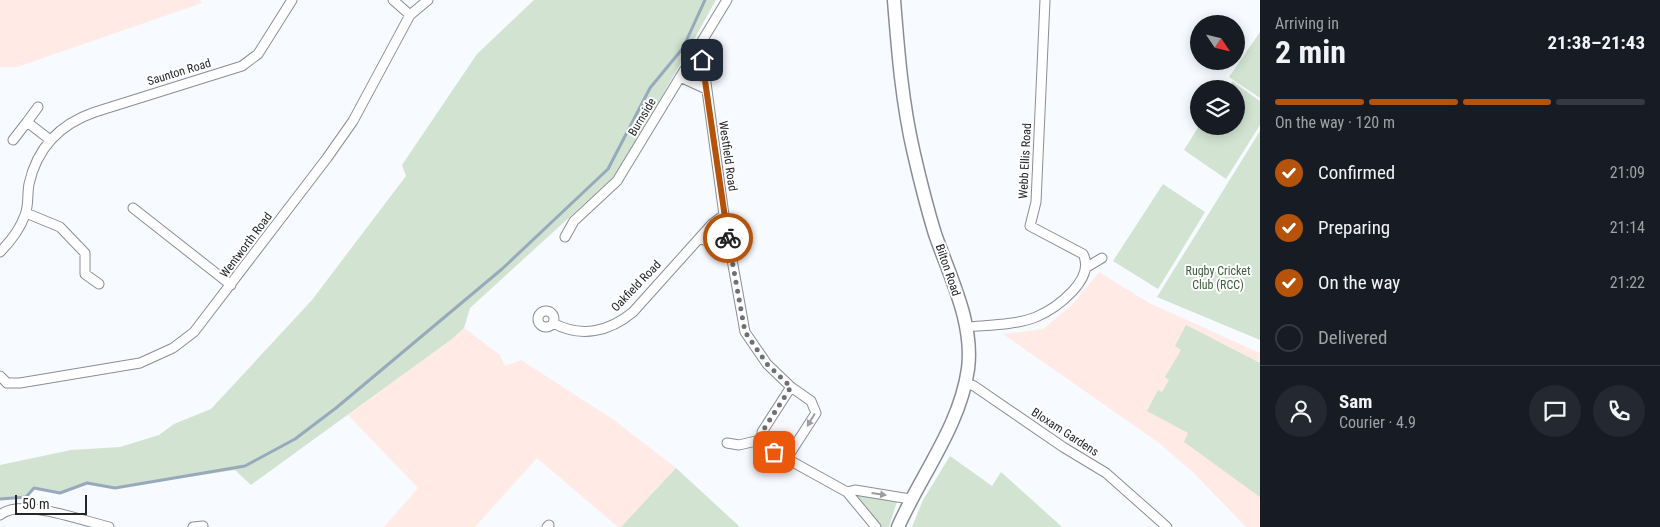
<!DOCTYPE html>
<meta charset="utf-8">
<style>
:root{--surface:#171b24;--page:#242831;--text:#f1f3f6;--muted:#9ea1a6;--line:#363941;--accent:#b45309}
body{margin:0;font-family:"Roboto Condensed",sans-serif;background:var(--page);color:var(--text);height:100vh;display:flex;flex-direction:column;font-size:19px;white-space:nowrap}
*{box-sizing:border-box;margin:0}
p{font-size:16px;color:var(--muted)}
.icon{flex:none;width:28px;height:28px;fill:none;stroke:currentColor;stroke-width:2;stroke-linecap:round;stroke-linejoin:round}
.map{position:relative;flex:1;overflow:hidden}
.sheet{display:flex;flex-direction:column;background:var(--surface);width:400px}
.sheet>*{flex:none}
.needle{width:32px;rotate:125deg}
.buttons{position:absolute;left:1190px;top:15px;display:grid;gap:10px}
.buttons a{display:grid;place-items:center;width:55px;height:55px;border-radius:50%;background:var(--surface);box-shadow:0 2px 12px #0003;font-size:25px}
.scale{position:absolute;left:15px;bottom:12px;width:72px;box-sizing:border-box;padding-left:5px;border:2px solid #242628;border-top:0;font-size:14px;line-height:18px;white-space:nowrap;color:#242628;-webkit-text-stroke:4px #fff;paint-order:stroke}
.pin{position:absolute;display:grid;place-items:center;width:42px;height:42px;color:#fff;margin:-21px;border-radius:10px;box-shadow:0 2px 8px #0006}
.courier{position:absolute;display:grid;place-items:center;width:50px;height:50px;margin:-25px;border:4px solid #b45309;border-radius:50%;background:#fff;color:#222;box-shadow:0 1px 6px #0007}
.summary em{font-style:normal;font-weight:700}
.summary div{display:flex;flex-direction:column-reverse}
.summary{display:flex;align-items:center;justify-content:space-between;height:85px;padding:0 15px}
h1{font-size:32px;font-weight:700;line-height:38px}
.bar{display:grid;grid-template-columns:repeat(4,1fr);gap:8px 5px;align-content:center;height:60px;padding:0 15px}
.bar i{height:6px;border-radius:4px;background:var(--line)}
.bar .selected{background:var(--accent)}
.bar p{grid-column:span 4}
.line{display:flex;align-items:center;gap:12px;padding:0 15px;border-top:1px solid var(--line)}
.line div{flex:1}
.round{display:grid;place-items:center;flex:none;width:52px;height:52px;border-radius:26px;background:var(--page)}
ol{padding:0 15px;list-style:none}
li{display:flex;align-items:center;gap:15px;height:55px}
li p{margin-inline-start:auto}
li .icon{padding:5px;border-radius:50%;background:var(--accent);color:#fff;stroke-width:4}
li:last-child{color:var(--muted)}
li i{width:28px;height:28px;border:2px solid var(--line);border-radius:50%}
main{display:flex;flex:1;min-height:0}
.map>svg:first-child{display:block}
.education{fill:#ffeae5}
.green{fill:#d2e3d1}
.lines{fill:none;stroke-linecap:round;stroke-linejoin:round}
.stream{stroke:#97aabc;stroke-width:3}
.street-casing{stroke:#8a8e94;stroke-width:11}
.secondary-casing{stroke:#8a8e94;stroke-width:15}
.street{stroke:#fff;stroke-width:9}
.secondary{stroke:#fff;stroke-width:12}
.oneway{fill:#9c9d9e}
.done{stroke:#6e7073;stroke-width:5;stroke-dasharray:0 9}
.route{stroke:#b45309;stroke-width:6}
.labels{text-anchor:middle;stroke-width:4;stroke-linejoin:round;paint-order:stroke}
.street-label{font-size:12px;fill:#242628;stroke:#fff}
.park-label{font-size:12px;fill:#3c613a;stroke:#fff}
</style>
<main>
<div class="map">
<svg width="1260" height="527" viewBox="0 0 1260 527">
<rect width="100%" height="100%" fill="#f7fafe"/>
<path class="education" d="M0 0H200L202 3 17 67H0Z
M1099 272 1149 303 1260 353V527H1246L1194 473 1159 443 1003 334 1043 329 1073 304Z
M464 328 500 355 505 366 521 360 614 420 676 468 621 527H618L537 458 475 527H384L418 488 348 415 452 339Z"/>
<path class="green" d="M534 0H716L620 171 470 308 464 328 452 339 251 485 235 470 115 488 88 483 60 493 34 488 27 497 0 500V465L71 450 120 447 159 435 174 424 211 409 312 300 406 176 402 165 477 54Z
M1260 32V98L1229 77Z
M1232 81 1260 101V125L1226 179 1184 150 1199 126H1236V89H1229Z
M1260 131V340L1157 297Z
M1163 184 1205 212 1158 289 1113 261Z
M1186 325 1260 363V497L1184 442 1188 433 1147 411 1158 390 1162 392 1169 380 1165 377 1181 350 1175 346Z
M950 456 992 486 1001 472 1062 527H912L923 500Z
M676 468 740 527H621Z
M867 494 898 498 889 527H882L857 499 858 496Z"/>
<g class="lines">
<path class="stream" d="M0 499 26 497 34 488 60 493 87 483 115 488 245 466 295 439 336 408 502 269 608 169 650 88 683 48 705 0"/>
<g class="street-casing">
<path id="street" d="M393 0 410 15
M701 46 724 215 745 332 767 364 791 387 811 401 816 413 787 458
M680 77 706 89
M38 107 27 122 49 139
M13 140 27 122
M133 208 231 285
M26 213 60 227 85 253V274L99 284
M565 237 574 221 617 181 727 0
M700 239 719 244 731 251
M0 252C11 241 20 229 25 215 29 205 27 194 29 184 37 148 60 124 95 112L242 66 258 54 292 0
M1087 267 1102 258
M538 319a8 8 0 1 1 16 0a8 8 0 1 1-16 0Z
M553 323C581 338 609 332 633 312L712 224 724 215
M967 327C989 325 1016 325 1036 317 1057 308 1096 279 1083 254L1030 226 1036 202 1045 0
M0 376 7 383H20L140 363 173 348 194 332 327 158 353 121 410 15 428 0
M966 383 974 386 1063 447 1106 473 1167 527
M791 387 762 432V445L847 492 876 527
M727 443 739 445 760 440
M847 492 855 490 910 499
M0 515C21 497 83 521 109 527
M193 527 203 526
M547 527 549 525"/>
</g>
<g class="secondary-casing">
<path id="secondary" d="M894 0C898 51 902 103 914 154 920 180 927 208 935 234 950 277 974 323 968 369 960 426 921 475 898 527"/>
</g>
<use href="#street" class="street"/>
<use href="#secondary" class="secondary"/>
</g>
<defs><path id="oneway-solid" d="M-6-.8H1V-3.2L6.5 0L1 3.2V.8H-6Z" transform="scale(1.25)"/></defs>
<g class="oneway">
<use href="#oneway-solid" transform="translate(811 420) rotate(121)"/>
<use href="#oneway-solid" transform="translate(879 494) rotate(8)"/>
</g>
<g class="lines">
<path class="done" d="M728 238 745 332 767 364 791 387 762 432V445L774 452"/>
<path class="route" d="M702 60 728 238"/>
</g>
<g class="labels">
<g class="street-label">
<text transform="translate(179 72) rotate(-17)" y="4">Saunton Road</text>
<text transform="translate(642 117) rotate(-59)" y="4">Burnside</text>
<text transform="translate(728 156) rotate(82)" y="4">Westfield Road</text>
<text transform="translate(1025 161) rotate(-87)" y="4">Webb Ellis Road</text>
<text transform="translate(246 245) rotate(-53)" y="4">Wentworth Road</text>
<text transform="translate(948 270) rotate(71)" y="4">Bilton Road</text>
<text transform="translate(636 286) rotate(-46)" y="4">Oakfield Road</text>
<text transform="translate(1065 432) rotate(33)" y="4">Bloxam Gardens</text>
</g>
<g class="park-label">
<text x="1218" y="275">Rugby Cricket<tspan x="1218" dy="14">Club (RCC)</tspan></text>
</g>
</g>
</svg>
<div class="buttons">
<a><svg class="needle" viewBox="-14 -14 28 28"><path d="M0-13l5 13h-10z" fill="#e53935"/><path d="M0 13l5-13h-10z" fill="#9ea1a6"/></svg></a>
<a><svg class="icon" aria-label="layers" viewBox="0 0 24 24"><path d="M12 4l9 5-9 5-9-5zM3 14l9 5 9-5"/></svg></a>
</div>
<div class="scale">50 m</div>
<div class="pin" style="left:774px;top:452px;background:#ea580c"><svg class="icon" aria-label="bag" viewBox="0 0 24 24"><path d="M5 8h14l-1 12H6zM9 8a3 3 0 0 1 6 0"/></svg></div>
<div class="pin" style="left:702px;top:60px;background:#1f2937"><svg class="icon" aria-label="home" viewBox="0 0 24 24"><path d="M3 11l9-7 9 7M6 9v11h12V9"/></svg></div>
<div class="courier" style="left:728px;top:238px"><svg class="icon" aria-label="bike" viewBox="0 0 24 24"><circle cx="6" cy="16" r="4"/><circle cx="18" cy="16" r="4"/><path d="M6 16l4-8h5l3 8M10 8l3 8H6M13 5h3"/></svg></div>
</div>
<section class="sheet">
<div class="summary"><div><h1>2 min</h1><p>Arriving in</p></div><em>21:38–21:43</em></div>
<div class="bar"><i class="selected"></i><i class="selected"></i><i class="selected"></i><i></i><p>On the way · 120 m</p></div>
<ol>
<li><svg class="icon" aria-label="check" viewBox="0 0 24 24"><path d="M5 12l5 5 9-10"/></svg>Confirmed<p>21:09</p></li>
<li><svg class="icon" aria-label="check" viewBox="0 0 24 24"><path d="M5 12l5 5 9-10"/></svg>Preparing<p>21:14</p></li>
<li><svg class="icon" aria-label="check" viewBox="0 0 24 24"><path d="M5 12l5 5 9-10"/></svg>On the way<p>21:22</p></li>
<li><i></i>Delivered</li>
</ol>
<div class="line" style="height:90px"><a class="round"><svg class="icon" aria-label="person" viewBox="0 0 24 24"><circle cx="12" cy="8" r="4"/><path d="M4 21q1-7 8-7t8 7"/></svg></a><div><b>Sam</b><p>Courier · 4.9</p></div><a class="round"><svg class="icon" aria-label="chat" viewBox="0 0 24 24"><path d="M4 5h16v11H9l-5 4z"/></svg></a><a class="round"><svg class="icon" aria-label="phone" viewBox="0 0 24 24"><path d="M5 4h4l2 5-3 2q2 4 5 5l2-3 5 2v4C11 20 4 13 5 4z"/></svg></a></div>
</section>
</main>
